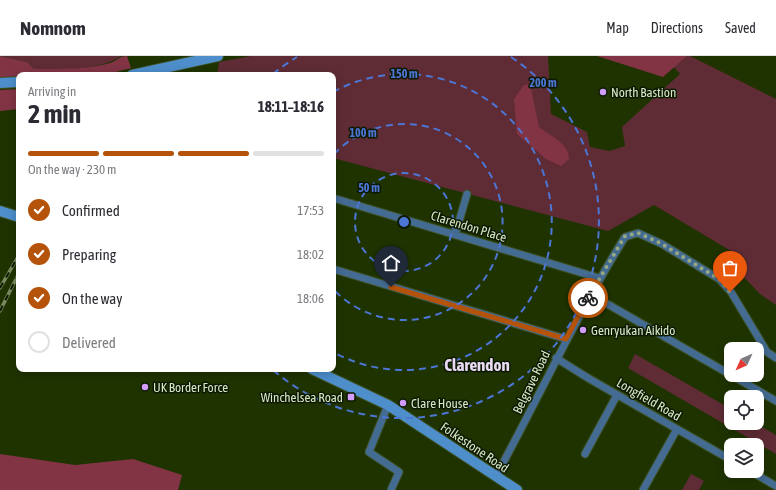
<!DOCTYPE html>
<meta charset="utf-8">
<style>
:root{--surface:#fff;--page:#f7f7f7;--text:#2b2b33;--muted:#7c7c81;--line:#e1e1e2;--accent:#b45309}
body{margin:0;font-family:"Asap Condensed",sans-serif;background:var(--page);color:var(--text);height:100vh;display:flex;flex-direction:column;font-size:15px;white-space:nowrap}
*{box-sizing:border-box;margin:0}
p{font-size:13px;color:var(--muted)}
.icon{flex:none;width:22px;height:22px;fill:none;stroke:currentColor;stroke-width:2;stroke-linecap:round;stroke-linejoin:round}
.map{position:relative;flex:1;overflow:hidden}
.details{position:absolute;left:16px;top:16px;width:320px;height:300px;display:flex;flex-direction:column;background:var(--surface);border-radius:8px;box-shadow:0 2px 10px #0003}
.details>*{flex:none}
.needle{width:26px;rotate:225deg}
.fabs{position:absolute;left:724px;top:286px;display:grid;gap:8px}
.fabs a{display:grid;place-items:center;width:40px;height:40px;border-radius:8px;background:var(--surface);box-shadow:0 2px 10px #0003;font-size:20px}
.pin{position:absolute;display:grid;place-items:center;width:34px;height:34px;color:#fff;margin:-41px -17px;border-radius:50% 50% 50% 0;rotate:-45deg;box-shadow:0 0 4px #0007}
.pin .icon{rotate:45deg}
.courier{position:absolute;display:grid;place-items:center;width:40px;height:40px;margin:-20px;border:3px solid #b45309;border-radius:50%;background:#fff;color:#222;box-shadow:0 1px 5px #0007}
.headline em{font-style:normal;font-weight:700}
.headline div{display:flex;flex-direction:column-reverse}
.headline{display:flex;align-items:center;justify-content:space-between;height:68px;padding:0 12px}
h1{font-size:26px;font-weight:700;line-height:30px}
.bar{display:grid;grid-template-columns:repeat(4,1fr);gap:6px 4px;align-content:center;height:48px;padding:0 12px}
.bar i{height:5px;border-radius:3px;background:var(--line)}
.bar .selected{background:var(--accent)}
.bar p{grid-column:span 4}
ol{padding:0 12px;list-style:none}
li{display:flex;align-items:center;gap:12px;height:44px}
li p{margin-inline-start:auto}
li .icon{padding:4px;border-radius:50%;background:var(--accent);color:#fff;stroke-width:4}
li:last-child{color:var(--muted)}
li i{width:22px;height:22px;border:2px solid var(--line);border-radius:50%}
header{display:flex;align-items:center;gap:24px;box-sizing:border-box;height:56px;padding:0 20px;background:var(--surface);border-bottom:1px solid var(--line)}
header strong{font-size:19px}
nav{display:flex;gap:22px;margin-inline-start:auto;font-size:14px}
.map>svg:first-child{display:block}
.green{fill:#5f2c36}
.forest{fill:#823445}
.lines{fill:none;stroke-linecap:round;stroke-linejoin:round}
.street-casing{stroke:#3d5020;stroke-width:9}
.secondary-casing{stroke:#3d5020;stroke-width:12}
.street{stroke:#446b92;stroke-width:7}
.secondary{stroke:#4d8ecb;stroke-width:10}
.rail-casing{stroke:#788a5f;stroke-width:3.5}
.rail{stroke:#0d1801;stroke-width:2;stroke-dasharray:6;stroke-linecap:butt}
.done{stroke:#97a981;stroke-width:4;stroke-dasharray:0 7.2}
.route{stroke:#b45309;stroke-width:5}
.ring{fill:none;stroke:#4c75d4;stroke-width:2;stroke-dasharray:7 5}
.poi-dot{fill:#d29cfd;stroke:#0d1801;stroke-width:1.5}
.labels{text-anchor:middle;stroke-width:3;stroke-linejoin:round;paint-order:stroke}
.poi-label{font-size:13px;fill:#d8e9c7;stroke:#0d1801;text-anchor:start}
.street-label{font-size:13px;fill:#d8e9c7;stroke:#0d1801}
.district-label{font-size:17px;font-weight:bold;fill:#e9dbf6;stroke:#0d1801}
.centre{fill:#4c75d4;stroke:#0d1801;stroke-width:2}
.ring-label{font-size:12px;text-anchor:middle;font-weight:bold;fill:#4c75d4;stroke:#0d1801;stroke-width:3;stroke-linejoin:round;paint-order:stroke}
</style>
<header>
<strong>Nomnom</strong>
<nav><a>Map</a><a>Directions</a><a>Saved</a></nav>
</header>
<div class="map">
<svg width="776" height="434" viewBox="0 0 776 434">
<rect width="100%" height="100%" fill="#1f3300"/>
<path class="green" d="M1 0H121C99 15 60 14 34 13L27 6Z
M251 0H548L551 58 587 76 590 91 609 95 625 90 622 71 680 18 674 11 687 0H690L776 43V249L760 238 739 216 746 204 654 149 608 175 333 102V19H217L219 6Z
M635 298 731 353V367H755L776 379V398L628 312Z
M691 418 704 425 699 434H682Z"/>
<path class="forest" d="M0 0 27 6 34 13C57 13 88 14 110 7 117 5 119 0 127 0L131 12 104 19H19V22H0Z
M597 0H687L663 21Z
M530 28 539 71C550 80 569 87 569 103L561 110 546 103 517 78 514 43 524 29Z
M19 33V53L0 55V34Z
M0 398 75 409 133 403 182 419 178 434H0Z"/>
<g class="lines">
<g class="street-casing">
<path id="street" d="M333 142 599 222
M455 179 467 138
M333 213 566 283
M590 238 731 319
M556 302 588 322 731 404
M731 319 776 345
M388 349 369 396 399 416 391 434
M585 398 617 339
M750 415 776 430
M496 420C539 341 577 258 625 181L638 177 662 188 719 223 731 236 767 296 776 302
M643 434 677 373"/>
</g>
<g class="secondary-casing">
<path id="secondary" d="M132 19 218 0
M0 27 19 26
M0 155 19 161
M312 313 388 349 517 434"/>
</g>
<use href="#street" class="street"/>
<use href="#secondary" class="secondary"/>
<g class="rail-casing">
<path id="rail" d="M0 232 19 199
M0 255 19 217"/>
</g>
<use href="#rail" class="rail"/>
</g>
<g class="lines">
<path class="done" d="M588 242 625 180 638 177 662 188 719 223 730 236"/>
<path class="route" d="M391 231 566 283 588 242"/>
</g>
<g class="ring">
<circle cx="404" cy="166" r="49"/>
<path d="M334 98A98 98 0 1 1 334 234"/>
<path d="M333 36A148 148 0 1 1 333 296"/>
<path d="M273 18A197 197 0 0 1 297 1M511 1A197 197 0 1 1 273 314"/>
</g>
<g class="poi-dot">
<circle cx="603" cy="36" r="4"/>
<circle cx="583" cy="274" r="4"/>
<circle cx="145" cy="331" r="4"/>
<rect x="347" y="337" width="8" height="8" rx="2"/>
<circle cx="403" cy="347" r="4"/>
</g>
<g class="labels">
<g class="poi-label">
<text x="611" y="41">North Bastion</text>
<text x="591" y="279">Genryukan Aikido</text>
<text x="153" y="336">UK Border Force</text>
<text x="343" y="346" text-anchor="end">Winchelsea Road</text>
<text x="411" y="352">Clare House</text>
</g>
<g class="street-label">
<text transform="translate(469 170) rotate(17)" y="5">Clarendon Place</text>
<text transform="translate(531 326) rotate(-64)" y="5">Belgrave Road</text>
<text transform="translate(649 343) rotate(30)" y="5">Longfield Road</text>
<text transform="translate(475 391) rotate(34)" y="5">Folkestone Road</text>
</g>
<g class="district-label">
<text x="477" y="315">Clarendon</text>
</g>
</g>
<circle cx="404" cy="166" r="6" class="centre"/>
<g class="ring-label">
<text x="404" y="22">150 m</text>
<text x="543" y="31">200 m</text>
<text x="363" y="81">100 m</text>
<text x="369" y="136">50 m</text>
</g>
</svg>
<div class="fabs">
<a><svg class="needle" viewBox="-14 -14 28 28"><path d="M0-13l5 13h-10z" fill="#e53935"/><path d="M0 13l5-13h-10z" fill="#7c7c81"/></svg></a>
<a><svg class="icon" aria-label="locate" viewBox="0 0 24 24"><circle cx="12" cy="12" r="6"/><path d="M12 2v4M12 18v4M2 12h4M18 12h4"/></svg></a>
<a><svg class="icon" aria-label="layers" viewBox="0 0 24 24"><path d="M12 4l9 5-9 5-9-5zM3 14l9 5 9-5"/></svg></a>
</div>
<div class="pin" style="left:730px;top:236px;background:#ea580c"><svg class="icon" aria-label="bag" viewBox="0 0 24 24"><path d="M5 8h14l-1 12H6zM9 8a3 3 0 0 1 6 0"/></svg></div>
<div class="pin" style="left:391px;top:231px;background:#1f2937"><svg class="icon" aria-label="home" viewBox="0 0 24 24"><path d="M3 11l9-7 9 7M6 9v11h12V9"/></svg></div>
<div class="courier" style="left:588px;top:242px"><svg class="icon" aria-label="bike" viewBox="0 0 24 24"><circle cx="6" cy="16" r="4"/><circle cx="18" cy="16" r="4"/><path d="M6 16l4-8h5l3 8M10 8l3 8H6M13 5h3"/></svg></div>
<section class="details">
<div class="headline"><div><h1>2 min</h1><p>Arriving in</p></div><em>18:11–18:16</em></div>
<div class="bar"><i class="selected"></i><i class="selected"></i><i class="selected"></i><i></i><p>On the way · 230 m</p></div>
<ol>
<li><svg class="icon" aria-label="check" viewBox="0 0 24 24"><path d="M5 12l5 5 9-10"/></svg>Confirmed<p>17:53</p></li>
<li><svg class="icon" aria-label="check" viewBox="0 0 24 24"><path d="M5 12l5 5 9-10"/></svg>Preparing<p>18:02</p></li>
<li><svg class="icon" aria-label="check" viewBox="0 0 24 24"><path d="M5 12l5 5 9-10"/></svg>On the way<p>18:06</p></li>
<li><i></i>Delivered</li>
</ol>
</section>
</div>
